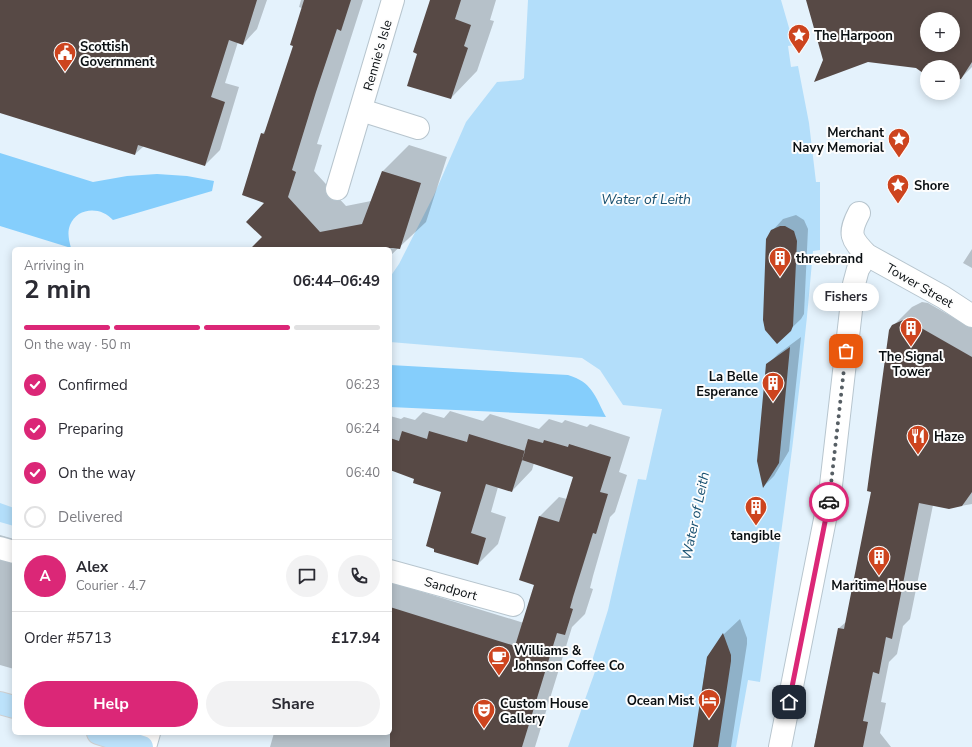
<!DOCTYPE html>
<meta charset="utf-8">
<style>
:root{--surface:#fff;--page:#f2f2f3;--text:#2b2b33;--muted:#7c7c81;--line:#e1e1e2;--accent:#db2777}
body{margin:0;font-family:"Nunito Sans",sans-serif;background:var(--page);color:var(--text);height:100vh;display:flex;flex-direction:column;font-size:15px;white-space:nowrap}
*{box-sizing:border-box;margin:0}
p{font-size:13px;color:var(--muted)}
.icon{flex:none;width:22px;height:22px;fill:none;stroke:currentColor;stroke-width:2;stroke-linecap:round;stroke-linejoin:round}
.map{position:relative;flex:1;overflow:hidden}
.sheet{position:absolute;left:12px;top:247px;width:380px;height:488px;display:flex;flex-direction:column;background:var(--surface);border-radius:6px;box-shadow:0 2px 10px #0003}
.sheet>*{flex:none}
.controls{position:absolute;left:920px;top:12px;display:grid;gap:8px}
.controls a{display:grid;place-items:center;width:40px;height:40px;border-radius:50%;background:var(--surface);box-shadow:0 2px 10px #0003;font-size:20px}
.pin{position:absolute;display:grid;place-items:center;width:34px;height:34px;color:#fff;margin:-17px;border-radius:8px;box-shadow:0 2px 6px #0006}
.courier{position:absolute;display:grid;place-items:center;width:40px;height:40px;margin:-20px;border:3px solid #db2777;border-radius:50%;background:#fff;color:#222;box-shadow:0 1px 5px #0007}
.bubble{position:absolute;height:28px;border-radius:14px;background:var(--surface);box-shadow:0 2px 10px #0003;font-size:13px;font-weight:700;line-height:28px;text-align:center}
.summary em{font-style:normal;font-weight:700}
.summary div{display:flex;flex-direction:column-reverse}
.summary{display:flex;align-items:center;justify-content:space-between;height:68px;padding:0 12px}
h1{font-size:26px;font-weight:700;line-height:30px}
.bar{display:grid;grid-template-columns:repeat(4,1fr);gap:6px 4px;align-content:center;height:48px;padding:0 12px}
.bar i{height:5px;border-radius:3px;background:var(--line)}
.bar .selected{background:var(--accent)}
.bar p{grid-column:span 4}
.line{display:flex;align-items:center;gap:10px;padding:0 12px;border-top:1px solid var(--line)}
.line div{flex:1}
.round{display:grid;place-items:center;flex:none;width:42px;height:42px;border-radius:21px;background:var(--page)}
ol{padding:0 12px;list-style:none}
li{display:flex;align-items:center;gap:12px;height:44px}
li p{margin-inline-start:auto}
li .icon{padding:4px;border-radius:50%;background:var(--accent);color:#fff;stroke-width:4}
li:last-child{color:var(--muted)}
li i{width:22px;height:22px;border:2px solid var(--line);border-radius:50%}
.cta{display:flex;gap:8px;margin-top:auto;padding:8px 12px}
.cta a{flex:1;height:46px;border-radius:24px;background:var(--accent);color:#fff;font-size:16px;font-weight:700;line-height:46px;text-align:center}
.cta a+a{background:var(--page);color:var(--text)}
.map>svg:first-child{display:block}
.green{fill:#85cefc}
.water{fill:#b3defa}
.shadow{fill:#0003;fill-rule:evenodd}
.building{fill:#574945;fill-rule:evenodd}
.lines{fill:none;stroke-linecap:round;stroke-linejoin:round}
.minor-casing{stroke:#b7c5ce;stroke-width:24}
.major-casing{stroke:#cecfd0;stroke-width:24}
.minor{stroke:#fff;stroke-width:22}
.major{stroke:#bce2fb;stroke-width:22}
.done{stroke:#565e64;stroke-width:4;stroke-dasharray:0 7.2}
.route{stroke:#db2777;stroke-width:5}
.labels{text-anchor:middle;stroke-width:4;stroke-linejoin:round;paint-order:stroke}
.poi-label{font-size:13px;font-weight:bold;fill:#0a0f12;stroke:#fdfdfd;text-anchor:start}
.street-label{font-size:13px;fill:#0a0f12;stroke:#fdfdfd}
.water-label{font-size:14px;font-style:italic;fill:#195171;stroke:#fdfdfd}
</style>
<div class="map">
<svg width="972" height="747" viewBox="0 0 972 747">
<rect width="100%" height="100%" fill="#e4f2fc"/>
<path class="green" d="M0 153 93 182 127 176 157 174 187 176 214 181 212 191 113 220C101 206 77 207 70 225 67 233 69 240 71 248L0 226Z
M390 365 568 375C592 382 595 396 606 417L390 407Z"/>
<path class="water" d="M528 0H781L794 45 788 46 791 67 798 66 809 123 816 182H820V250L813 251C801 395 781 538 760 682L748 680 736 747H568L597 666 592 661 608 610 638 479 646 480 662 409 623 405 600 370 582 358 390 342V277L399 264 434 195 466 122 497 82 521 80 524 78Z
M0 503 14 508V526L0 522Z"/>
<path class="shadow" d="M0 0H267L257 29 243 44 238 42 225 83 239 87 220 150 205 165 144 146 135 154 0 112Z
M301 0H363L317 144 322 145 314 171 346 206 371 201 383 171 409 145 447 157 426 222 390 256V249H269L261 240 264 237 266 202 262 134 267 129 294 45 302 8 299 7Z
M431 0H496L490 20 494 21 477 71 451 98 419 53Z
M808 0H972V67L961 78 953 79V67H927V75L917 67 868 61 824 60ZM927 19H953V45H927Z
M796 215 804 220 808 229 804 314 801 319 777 342 764 325 767 240 772 231 783 219Z
M972 249V268L963 263Z
M922 302 928 303 972 328V504L949 508 933 505 910 619 903 626 897 654 889 662 881 702 886 703 880 733 891 747H814L839 628 846 622 872 491 893 326 912 307Z
M801 337 789 451 774 476 764 486 767 365 778 354Z
M450 411 483 421 490 414 539 429 549 419 562 423 565 420 587 427 590 424 630 437 619 472 627 475 615 512 610 517 593 576 590 588 593 589 585 614 572 627 535 747H270L274 733H390V582L524 623 536 584 539 517 559 497 567 499 574 476 534 463 532 470 512 491 498 487 491 512 506 517 498 544 478 564 443 491 415 478 390 469V416L401 419 404 417 415 420 423 412 444 418Z
M0 535 14 539V669L0 665Z
M740 619 747 638V644L731 747H694L707 657 724 634Z"/>
<path class="building" d="M0 0H257L243 45 229 40 211 97 225 102 205 166 138 145 135 155 0 113Z
M304 0H351L341 31 337 29 316 92 292 170 296 172 288 197 320 232 362 224 382 171 421 183 400 249 393 248 250 249 262 237 246 222 264 203 242 195 261 133 264 134 293 46 290 45Z
M430 0H461L455 19 471 25 464 46 468 48 451 99 407 86 417 54 413 52Z
M806 0H972V62L961 79 953 81V67H927V76L916 68 868 62 814 82 823 60ZM927 19H953V45H927Z
M780 226H785L794 231 797 241 793 326 791 331 777 344 765 330 763 320 766 239 771 230Z
M903 320 909 321 972 357V492L962 506 949 509 919 503 892 639 886 637 879 674 873 672 863 721 868 722 863 747H814L838 628 844 629 871 492 867 491 889 330 892 325Z
M790 347 779 463 763 488 757 461 766 364Z
M402 431 427 439 429 431 467 442 469 434 525 451 512 492 486 484 471 533 486 538 478 565 434 552V549L426 546 441 492 413 483 414 479 390 470V438L399 441Z
M528 439 543 443 544 440 568 447 569 444 611 457 600 492 608 494 596 534 593 533 573 597 570 608 573 609 565 635 557 633 522 747H390V607L515 646 534 585 519 580 539 516 559 522 573 477 522 460Z
M723 633 731 655V661L718 747H693L707 657Z"/>
<g class="lines">
<g class="minor-casing">
<path id="minor" d="M361 110 418 128
M337 189 393 0
M867 255 943 297 972 316
M0 548 14 552
M390 571 513 605
M145 747 149 733
M780 747 830 494 854 284 858 269 867 255C851 239 848 234 859 213"/>
</g>
<g class="major-casing">
<path id="major" d="M0 703 14 707
M98 733 142 747"/>
</g>
<use href="#minor" class="minor"/>
<use href="#major" class="major"/>
</g>
<g class="lines">
<path class="done" d="M829 502 846 351"/>
<path class="route" d="M789 702 829 502"/>
</g>
<defs>
<g id="sight-pin" transform="scale(1.15)"><path d="M0 17L-7.5 6A9.5 9.5 0 1 1 7.5 6Z" fill="#cd441e" stroke="#fdfdfd"/><path d="M0-6L1.8-2.2L6-1.7L2.9 1.2L3.7 5.4L0 3.3L-3.7 5.4L-2.9 1.2L-6-1.7L-1.8-2.2Z" fill="#fff"/></g>
<g id="civic-pin" transform="scale(1.15)"><path d="M0 17L-7.5 6A9.5 9.5 0 1 1 7.5 6Z" fill="#cd441e" stroke="#fdfdfd"/><path d="M-.6-6.5H3V-4.5H.6V-3L4-1V1h2V6H-6V1h2V-1L-.6-3ZM-1.2 2.5V6h2.4V2.5Z" fill="#fff"/></g>
<g id="building-pin" transform="scale(1.15)"><path d="M0 17L-7.5 6A9.5 9.5 0 1 1 7.5 6Z" fill="#cd441e" stroke="#fdfdfd"/><path d="M-4-6H4V6H1V3H-1V6H-4ZM-2.5-4.3h1.7v1.8h-1.7ZM.8-4.3h1.7v1.8H.8ZM-2.5-1h1.7V.8h-1.7ZM.8-1h1.7V.8H.8Z" fill="#fff"/></g>
<g id="restaurant-pin" transform="scale(1.15)"><path d="M0 17L-7.5 6A9.5 9.5 0 1 1 7.5 6Z" fill="#cd441e" stroke="#fdfdfd"/><path d="M-5-6h1v4h1v-4h1v4h1v-4h1v5L-1.5 .5V6h-2V.5L-5-1ZM5-6V6H3V1.5H1.5Q1.5-4 5-6Z" fill="#fff"/></g>
<g id="cafe-pin" transform="scale(1.15)"><path d="M0 17L-7.5 6A9.5 9.5 0 1 1 7.5 6Z" fill="#cd441e" stroke="#fdfdfd"/><path d="M-5.5-4.5H6V0H3Q3 3.5 0 3.5H-2.5Q-5.5 3.5-5.5 0ZM3-3.2v2h1.7v-2ZM-6 4.5H4V6H-6Z" fill="#fff"/></g>
<g id="hotel-pin" transform="scale(1.15)"><path d="M0 17L-7.5 6A9.5 9.5 0 1 1 7.5 6Z" fill="#cd441e" stroke="#fdfdfd"/><path d="M-6-4.5h1.5V1H6V5H4.5V3h-9V5H-6ZM-4 0a1.8 1.8 0 1 1 3.6 0ZM.5 0V-2.5h3Q6-2.5 6 0Z" fill="#fff"/></g>
<g id="theatre-pin" transform="scale(1.15)"><path d="M0 17L-7.5 6A9.5 9.5 0 1 1 7.5 6Z" fill="#cd441e" stroke="#fdfdfd"/><path d="M-5-5.5Q0-4 5-5.5V0Q5 5 0 6Q-5 5-5 0ZM-3.3-2.5H-1v1.5H-3.3ZM1-2.5H3.3v1.5H1ZM-2.8 1Q0 5.5 2.8 1Z" fill="#fff"/></g>
</defs>
<g fill-rule="evenodd">
<use href="#sight-pin" x="799" y="35"/>
<use href="#civic-pin" x="65" y="53"/>
<use href="#sight-pin" x="899" y="139"/>
<use href="#sight-pin" x="898" y="185"/>
<use href="#building-pin" x="780" y="258"/>
<use href="#building-pin" x="911" y="328"/>
<use href="#building-pin" x="773" y="383"/>
<use href="#restaurant-pin" x="918" y="436"/>
<use href="#building-pin" x="756" y="507"/>
<use href="#building-pin" x="879" y="557"/>
<use href="#cafe-pin" x="499" y="657"/>
<use href="#hotel-pin" x="709" y="700"/>
<use href="#theatre-pin" x="484" y="710"/>
</g>
<g class="labels">
<g class="poi-label">
<text x="814" y="40">The Harpoon</text>
<text x="80" y="51">Scottish<tspan x="80" dy="15">Government</tspan></text>
<text x="884" y="137" text-anchor="end">Merchant<tspan x="884" dy="15">Navy Memorial</tspan></text>
<text x="914" y="190">Shore</text>
<text x="796" y="263">threebrand</text>
<text x="911" y="361" text-anchor="middle">The Signal<tspan x="911" dy="15">Tower</tspan></text>
<text x="758" y="381" text-anchor="end">La Belle<tspan x="758" dy="15">Esperance</tspan></text>
<text x="934" y="441">Haze</text>
<text x="756" y="540" text-anchor="middle">tangible</text>
<text x="879" y="590" text-anchor="middle">Maritime House</text>
<text x="514" y="655">Williams &amp;<tspan x="514" dy="15">Johnson Coffee Co</tspan></text>
<text x="694" y="705" text-anchor="end">Ocean Mist</text>
<text x="500" y="708">Custom House<tspan x="500" dy="15">Gallery</tspan></text>
</g>
<g class="street-label">
<text transform="translate(377 55) rotate(-74)" y="5">Rennie's Isle</text>
<text transform="translate(920 285) rotate(30)" y="5">Tower Street</text>
<text transform="translate(451 588) rotate(16)" y="5">Sandport</text>
</g>
<g class="water-label">
<text x="646" y="204">Water of Leith</text>
<text transform="translate(695 516) rotate(-78)" y="5">Water of Leith</text>
</g>
</g>
</svg>
<div class="controls">
<a>+</a>
<a>−</a>
</div>
<div class="pin" style="left:846px;top:351px;background:#ea580c"><svg class="icon" aria-label="bag" viewBox="0 0 24 24"><path d="M5 8h14l-1 12H6zM9 8a3 3 0 0 1 6 0"/></svg></div>
<div class="pin" style="left:789px;top:702px;background:#1f2937"><svg class="icon" aria-label="home" viewBox="0 0 24 24"><path d="M3 11l9-7 9 7M6 9v11h12V9"/></svg></div>
<div class="courier" style="left:829px;top:502px"><svg class="icon" aria-label="car" viewBox="0 0 24 24"><path d="M5 17H2v-5l4-1 3-4h7l3 4 3 1v5h-3M9 17h6M6 11h13"/><circle cx="7" cy="17" r="2"/><circle cx="17" cy="17" r="2"/></svg></div>
<div class="bubble" style="left:813px;top:283px;width:66px">Fishers</div>
<section class="sheet">
<div class="summary"><div><h1>2 min</h1><p>Arriving in</p></div><em>06:44–06:49</em></div>
<div class="bar"><i class="selected"></i><i class="selected"></i><i class="selected"></i><i></i><p>On the way · 50 m</p></div>
<ol>
<li><svg class="icon" aria-label="check" viewBox="0 0 24 24"><path d="M5 12l5 5 9-10"/></svg>Confirmed<p>06:23</p></li>
<li><svg class="icon" aria-label="check" viewBox="0 0 24 24"><path d="M5 12l5 5 9-10"/></svg>Preparing<p>06:24</p></li>
<li><svg class="icon" aria-label="check" viewBox="0 0 24 24"><path d="M5 12l5 5 9-10"/></svg>On the way<p>06:40</p></li>
<li><i></i>Delivered</li>
</ol>
<div class="line" style="height:72px"><b class="round" style="background:var(--accent);color:#fff">A</b><div><b>Alex</b><p>Courier · 4.7</p></div><a class="round"><svg class="icon" aria-label="chat" viewBox="0 0 24 24"><path d="M4 5h16v11H9l-5 4z"/></svg></a><a class="round"><svg class="icon" aria-label="phone" viewBox="0 0 24 24"><path d="M5 4h4l2 5-3 2q2 4 5 5l2-3 5 2v4C11 20 4 13 5 4z"/></svg></a></div>
<div class="line" style="height:52px"><div>Order #5713</div><b>£17.94</b></div>
<div class="cta"><a>Help</a><a>Share</a></div>
</section>
</div>
